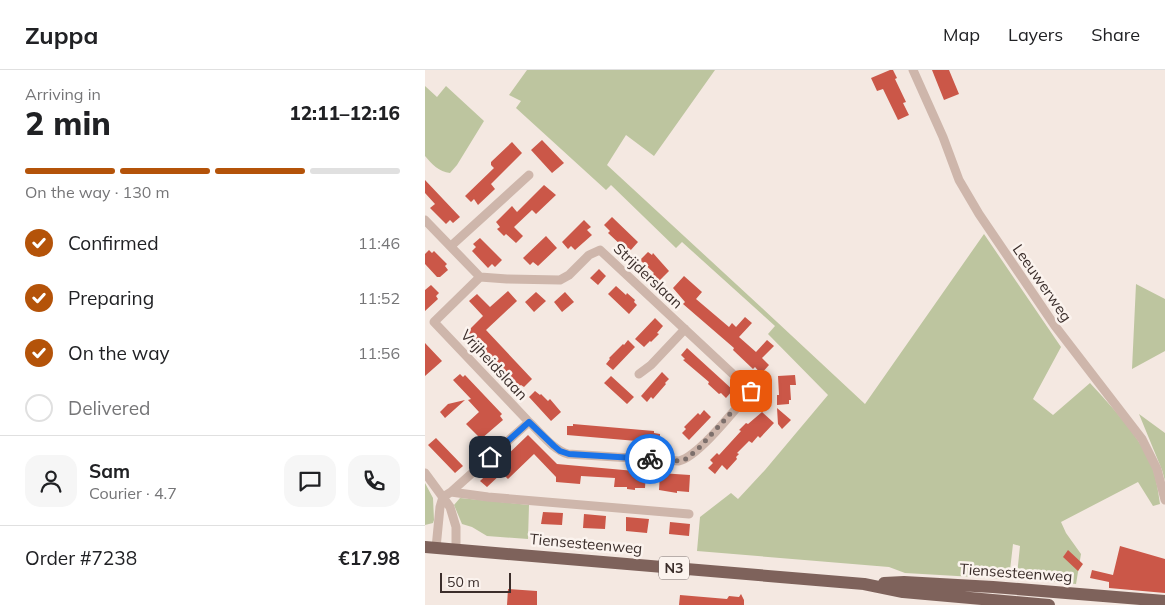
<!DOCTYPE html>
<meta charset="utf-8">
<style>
:root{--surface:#fff;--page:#f6f6f6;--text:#202124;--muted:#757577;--line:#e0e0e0;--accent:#b45309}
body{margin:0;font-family:Mulish,sans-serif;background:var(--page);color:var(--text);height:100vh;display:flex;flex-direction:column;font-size:19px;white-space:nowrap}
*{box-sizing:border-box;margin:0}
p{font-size:16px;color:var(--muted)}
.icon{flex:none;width:28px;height:28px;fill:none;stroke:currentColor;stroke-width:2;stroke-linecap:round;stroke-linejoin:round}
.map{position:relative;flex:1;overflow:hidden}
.sheet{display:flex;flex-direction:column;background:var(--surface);width:425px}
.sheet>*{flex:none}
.scale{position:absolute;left:15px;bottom:12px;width:71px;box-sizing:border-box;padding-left:5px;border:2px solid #3b2e2b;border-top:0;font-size:14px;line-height:18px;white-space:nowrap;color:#3b2e2b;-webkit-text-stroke:4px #fbf3ee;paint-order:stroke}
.pin{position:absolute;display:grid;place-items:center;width:42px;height:42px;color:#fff;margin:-21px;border-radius:10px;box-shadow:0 2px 8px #0006}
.courier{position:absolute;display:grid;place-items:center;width:50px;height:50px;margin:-25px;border:4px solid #1a73e8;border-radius:50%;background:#fff;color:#222;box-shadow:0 1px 6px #0007}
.summary em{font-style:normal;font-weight:800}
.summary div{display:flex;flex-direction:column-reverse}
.summary{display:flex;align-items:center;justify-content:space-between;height:85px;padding:0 25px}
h1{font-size:32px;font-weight:800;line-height:38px}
.bar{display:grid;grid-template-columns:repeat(4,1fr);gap:8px 5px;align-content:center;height:60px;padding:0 25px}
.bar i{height:6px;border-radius:4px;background:var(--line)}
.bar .on{background:var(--accent)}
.bar p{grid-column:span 4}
.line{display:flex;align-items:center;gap:12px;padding:0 25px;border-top:1px solid var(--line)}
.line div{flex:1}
.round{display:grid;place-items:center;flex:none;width:52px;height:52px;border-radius:15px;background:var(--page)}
ol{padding:0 25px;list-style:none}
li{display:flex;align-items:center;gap:15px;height:55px}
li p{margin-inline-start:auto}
li .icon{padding:5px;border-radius:50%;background:var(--accent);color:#fff;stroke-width:4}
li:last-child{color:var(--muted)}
li i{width:28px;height:28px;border:2px solid var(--line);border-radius:50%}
header{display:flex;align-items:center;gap:30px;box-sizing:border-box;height:70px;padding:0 25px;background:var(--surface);border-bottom:1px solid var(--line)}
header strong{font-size:24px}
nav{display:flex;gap:28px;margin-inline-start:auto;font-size:18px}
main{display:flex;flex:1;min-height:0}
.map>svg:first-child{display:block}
.green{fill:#bdc59f}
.building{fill:#cb5748}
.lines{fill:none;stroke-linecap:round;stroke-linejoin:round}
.minor{stroke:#ceb6ab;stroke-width:9}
.primary{stroke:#7e625b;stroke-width:12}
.done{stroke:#7c6f6b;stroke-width:5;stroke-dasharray:0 9}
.route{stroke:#1a73e8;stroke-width:6}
.labels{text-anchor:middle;stroke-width:5;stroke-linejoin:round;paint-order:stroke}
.shield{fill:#fbf3ee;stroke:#756966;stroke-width:1}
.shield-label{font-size:14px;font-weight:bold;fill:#3b2e2b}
.street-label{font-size:15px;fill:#3b2e2b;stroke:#fbf3ee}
</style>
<header>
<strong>Zuppa</strong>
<nav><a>Map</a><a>Layers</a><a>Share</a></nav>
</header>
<main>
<section class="sheet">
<div class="summary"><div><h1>2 min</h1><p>Arriving in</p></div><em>12:11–12:16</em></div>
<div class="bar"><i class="on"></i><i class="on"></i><i class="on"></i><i></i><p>On the way · 130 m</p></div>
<ol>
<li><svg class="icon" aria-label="check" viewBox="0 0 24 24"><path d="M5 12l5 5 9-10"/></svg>Confirmed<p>11:46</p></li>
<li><svg class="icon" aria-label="check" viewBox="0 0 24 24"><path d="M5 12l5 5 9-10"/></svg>Preparing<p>11:52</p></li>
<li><svg class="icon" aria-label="check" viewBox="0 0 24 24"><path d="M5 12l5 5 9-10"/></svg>On the way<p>11:56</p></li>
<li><i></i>Delivered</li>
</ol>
<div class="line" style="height:90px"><a class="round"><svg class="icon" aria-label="person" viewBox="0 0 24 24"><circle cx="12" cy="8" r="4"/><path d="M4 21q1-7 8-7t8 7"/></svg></a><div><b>Sam</b><p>Courier · 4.7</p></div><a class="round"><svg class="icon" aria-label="chat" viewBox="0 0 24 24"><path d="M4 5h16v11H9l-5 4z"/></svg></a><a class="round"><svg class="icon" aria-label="phone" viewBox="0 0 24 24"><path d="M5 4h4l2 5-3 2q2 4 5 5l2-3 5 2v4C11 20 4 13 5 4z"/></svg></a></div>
<div class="line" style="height:65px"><div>Order #7238</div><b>€17.98</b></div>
</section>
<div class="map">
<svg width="740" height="535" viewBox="0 0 740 535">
<rect width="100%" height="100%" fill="#f4e8e1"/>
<path class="green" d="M102 0H290L229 86 201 65 182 95 337 238 440 334 559 164 636 277 608 329 628 345 665 313C685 335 713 364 725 392 731 405 733 420 735 434L728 436 713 412 636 452 641 463 656 484 651 514 594 508 592 505 595 476 588 474 584 509 480 503 464 497 272 481 275 447 306 423 313 429 340 400 403 325 343 264 350 256 257 172 251 178 186 115 181 120 91 38 96 31 84 25Z
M0 16 12 27 21 16 59 51 32 95 25 103C14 102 7 94 0 86Z
M711 214 740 229V281L707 299Z
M714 344 740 363V411L737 400Z
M0 413 8 428 9 450 8 453 0 455Z
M35 428 104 435 103 469 62 466 47 457 37 454 29 435Z"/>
<path class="building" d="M465 0H468L472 8 470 9 481 32 478 33 484 45 473 50 458 19 452 21 446 8Z
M507 0H524L534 24 519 30Z
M117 70 139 93 127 103 106 80Z
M87 72 97 83 66 114 70 119 53 135 49 129 46 132 40 126 69 98 66 95V92Z
M0 110 35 147 28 153 25 150 21 154 5 138 10 134 0 123Z
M119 115 131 125 111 144 107 140 89 157 98 166 91 173 81 164 79 166 72 159 75 157 71 152 87 136 92 142Z
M187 147 213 172 205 181 198 175 197 176 183 163 185 161 179 155Z
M159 150 166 157 162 160 167 165 150 180 146 176 143 179 137 172Z
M121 166 132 178 113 196 108 192 105 195 98 188Z
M55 168 77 190 70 197 67 194 63 198 47 181 51 177 48 174Z
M4 180 7 183 9 181 22 194 20 196 23 200 15 207H12L0 194V184Z
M223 182 227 185 228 183 244 201 234 211 227 205 229 203 215 190Z
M174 199 181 206 173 215 165 208Z
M259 206 277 222 271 229 304 257 307 253 311 257 320 247 327 253 314 267 331 282 342 270 349 276 337 288 344 295 336 304 330 297 328 299 308 280 309 278 258 234 260 232 248 218Z
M6 215 14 223 11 226 13 229 0 241V220Z
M191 216 201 225 202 223 210 230 209 232 212 235 204 244 183 224Z
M83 221 92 231 61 260 107 309 99 317 96 315 94 316 42 262 58 246 44 231 52 224 65 237Z
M111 222 121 231 109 242 100 232Z
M140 222 149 232 137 242 129 232Z
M230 248 238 256 232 263 234 264 226 272 225 271 219 277 210 269Z
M203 270 210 277 188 300 181 294 185 289 184 288 198 274 199 275Z
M0 273 17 291 0 306Z
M262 278 308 320 301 328 296 323 294 324 283 314 284 312 258 290 260 289 256 285Z
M237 302 244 309 240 313 241 314 228 329 226 327 222 332 216 326Z
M35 304 38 307 40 305 77 344 75 346 78 350 56 369 41 354 54 342 43 330 46 329 28 310Z
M370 305 371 315H365L366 330H364V334L352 335V325H354L353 306Z
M186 306 209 327 202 334 179 313Z
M110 321 115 325 116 324 123 331 125 329 136 342 126 351 104 327Z
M40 330 20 348 15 342 23 334Z
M352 338 366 350 357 359 353 354Z
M279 340 286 347 264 370 257 363 261 359 259 357 273 343 275 345Z
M337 342 349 353 335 368 333 366 327 373 324 371 312 383 314 384 311 387 312 389 302 400 297 395 290 404 283 398 288 393 285 390 292 383 294 385 316 361 314 360 321 353 323 354Z
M148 354 229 361V363L235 364V373L142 365V356H148Z
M103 365 132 394 221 402 220 418H210V420L202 419V417H189L190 408 156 406 155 414 131 412V407L109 384 83 409 77 403 62 417 55 411Z
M11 368 38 396 30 403 3 375Z
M235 403 265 405 264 422 252 421V423L234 420Z
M118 442 138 443 137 455 116 454Z
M159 444 181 446 180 459 158 458Z
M201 447 224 449 222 463 201 461Z
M245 452 265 454 264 466 244 464Z
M695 476 740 489V523L684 518V512L665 508 667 500 688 505Z
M643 480 658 494 653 501 638 487Z
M83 519 112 521V535H82Z
M316 524 319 530V535H254L255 525 302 529 304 526 314 527Z"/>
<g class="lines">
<path class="minor" d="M488 0 518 67 534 110 554 144 630 256 717 369 732 399 740 430
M0 150 55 207
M26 176 104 105
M55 207 82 209 135 210 144 205 164 185 175 180 326 321C311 338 274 386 254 391L143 384C127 379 116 363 104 352
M214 304 226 295 260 259
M0 403 25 437 31 457V480
M26 422 63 427 264 444
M18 427 26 422 104 352 9 252 55 207
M11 478 15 437 18 427"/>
<path class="primary" d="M0 477 439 514 478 522 624 535
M459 513 479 512 568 517 740 531"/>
</g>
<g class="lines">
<path class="done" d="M225 389 254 391 261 389 273 379 326 321"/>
<path class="route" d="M65 387 104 352 129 376 135 381 144 384 225 389"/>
</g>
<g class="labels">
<rect class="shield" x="234" y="486.5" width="30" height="23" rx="4"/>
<g class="shield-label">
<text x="249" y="503">N3</text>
</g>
<g class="street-label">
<text transform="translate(223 206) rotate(43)" y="5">Strijderslaan</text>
<text transform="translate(617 213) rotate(55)" y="5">Leeuwerweg</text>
<text transform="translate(69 295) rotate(47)" y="5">Vrijheidslaan</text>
<text transform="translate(161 474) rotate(5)" y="5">Tiensesteenweg</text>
<text transform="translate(591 503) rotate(4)" y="5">Tiensesteenweg</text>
</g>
</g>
</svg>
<div class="scale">50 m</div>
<div class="pin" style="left:326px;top:321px;background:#ea580c"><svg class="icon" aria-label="bag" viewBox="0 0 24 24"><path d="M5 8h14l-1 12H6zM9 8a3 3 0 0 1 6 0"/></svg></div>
<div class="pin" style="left:65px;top:387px;background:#1f2937"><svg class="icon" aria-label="home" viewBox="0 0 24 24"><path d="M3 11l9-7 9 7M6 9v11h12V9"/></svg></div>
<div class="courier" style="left:225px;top:389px"><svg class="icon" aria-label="bike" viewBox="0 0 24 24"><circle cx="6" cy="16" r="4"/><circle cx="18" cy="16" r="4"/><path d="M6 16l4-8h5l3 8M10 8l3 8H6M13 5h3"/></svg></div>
</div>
</main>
